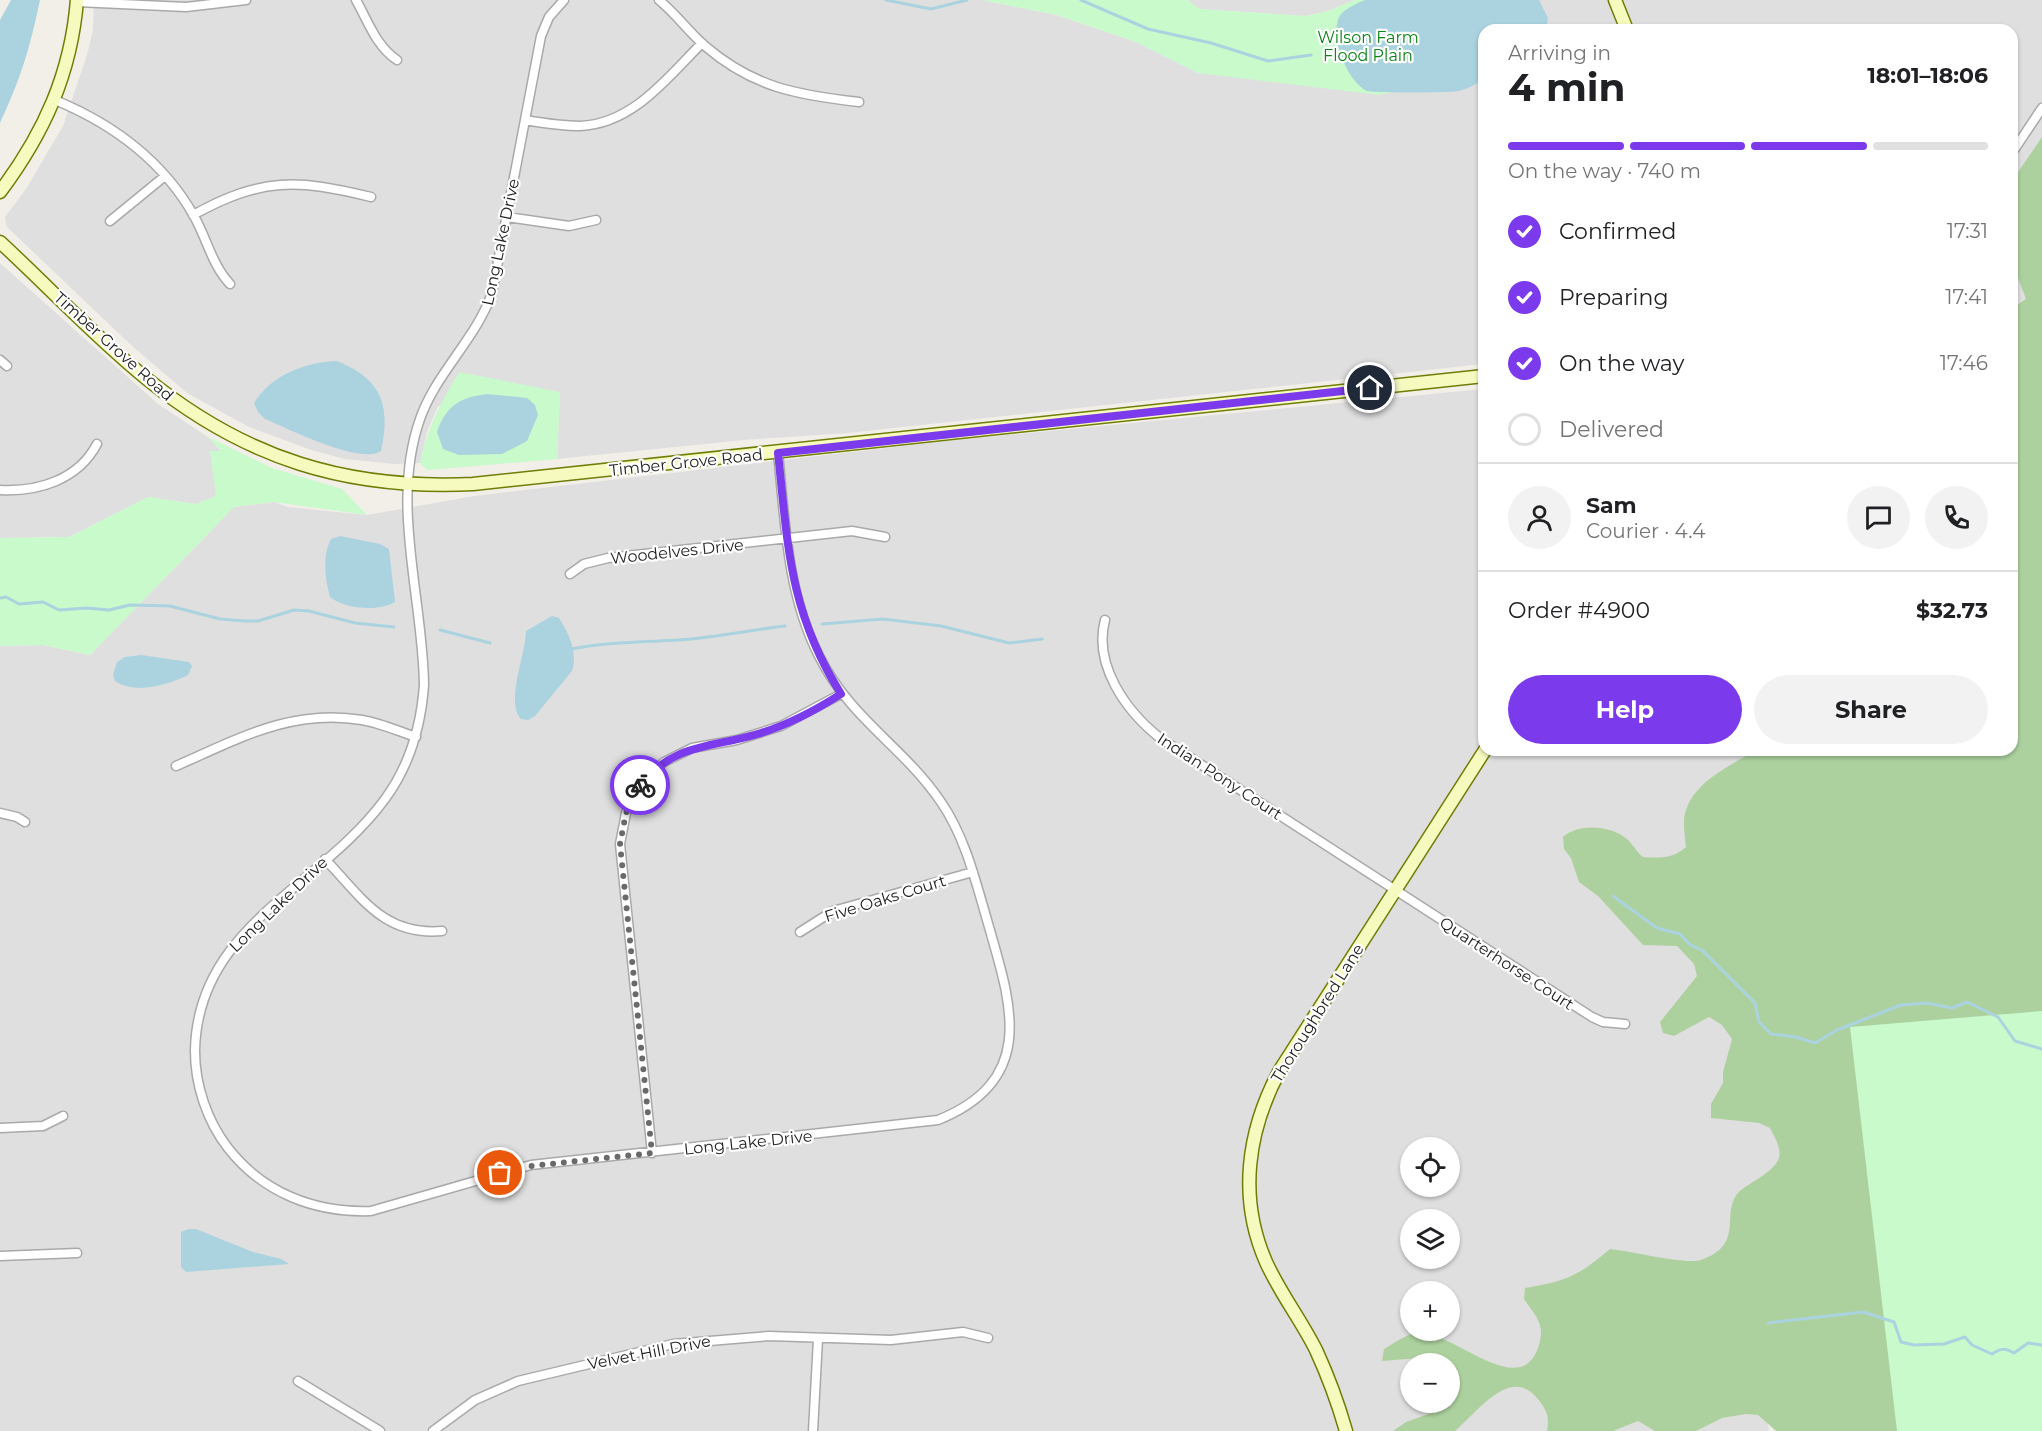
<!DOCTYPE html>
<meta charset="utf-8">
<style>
:root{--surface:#fff;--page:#f2f2f2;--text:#202124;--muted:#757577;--line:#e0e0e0;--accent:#7c3aed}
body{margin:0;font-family:Montserrat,sans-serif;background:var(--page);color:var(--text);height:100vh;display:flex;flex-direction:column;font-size:22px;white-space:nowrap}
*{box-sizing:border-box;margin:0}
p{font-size:20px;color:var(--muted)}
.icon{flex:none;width:33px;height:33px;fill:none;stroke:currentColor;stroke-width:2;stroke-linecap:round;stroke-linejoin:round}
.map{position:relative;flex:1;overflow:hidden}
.sheet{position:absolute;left:1478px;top:24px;width:540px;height:732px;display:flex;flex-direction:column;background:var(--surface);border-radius:18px;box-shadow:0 2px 4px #0004}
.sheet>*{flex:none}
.fabs{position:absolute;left:1400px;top:1137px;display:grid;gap:12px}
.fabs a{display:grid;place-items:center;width:60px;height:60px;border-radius:50%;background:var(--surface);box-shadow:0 2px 4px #0004;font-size:30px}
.pin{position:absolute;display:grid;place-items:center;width:51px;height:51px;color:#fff;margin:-26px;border:3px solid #fff;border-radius:50%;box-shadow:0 2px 6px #0007}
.courier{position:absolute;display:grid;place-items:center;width:60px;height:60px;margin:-30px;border:4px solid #7c3aed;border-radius:50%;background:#fff;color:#222;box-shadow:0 2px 8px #0007}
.head em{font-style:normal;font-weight:700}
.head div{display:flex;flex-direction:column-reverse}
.head{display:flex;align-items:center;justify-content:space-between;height:102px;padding:0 30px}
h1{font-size:39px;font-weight:700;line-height:45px}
.bar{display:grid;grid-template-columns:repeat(4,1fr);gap:9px 6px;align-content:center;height:72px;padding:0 30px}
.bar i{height:8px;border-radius:4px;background:var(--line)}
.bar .selected{background:var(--accent)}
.bar p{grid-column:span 4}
.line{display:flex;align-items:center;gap:15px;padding:0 30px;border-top:2px solid var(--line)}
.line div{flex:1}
.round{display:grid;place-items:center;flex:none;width:63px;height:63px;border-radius:32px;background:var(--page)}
ol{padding:0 30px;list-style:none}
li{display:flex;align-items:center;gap:18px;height:66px}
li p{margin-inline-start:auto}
li .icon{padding:6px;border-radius:50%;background:var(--accent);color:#fff;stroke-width:4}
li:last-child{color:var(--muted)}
li i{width:33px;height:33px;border:3px solid var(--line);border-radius:50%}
.primary-button{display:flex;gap:12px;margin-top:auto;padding:12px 30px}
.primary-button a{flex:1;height:69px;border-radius:36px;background:var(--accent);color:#fff;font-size:24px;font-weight:700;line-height:69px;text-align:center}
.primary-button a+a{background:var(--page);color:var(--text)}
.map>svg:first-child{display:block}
.residential{fill:#e0dfdf;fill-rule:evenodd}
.forest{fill:#add19e}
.park{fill:#c8facc}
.water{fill:#aad3df}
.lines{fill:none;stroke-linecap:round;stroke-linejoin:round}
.stream{stroke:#aad3df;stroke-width:3}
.street-casing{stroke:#a9a9a9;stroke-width:11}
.secondary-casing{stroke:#707d05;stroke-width:15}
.street{stroke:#fff;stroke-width:8}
.secondary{stroke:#f7fabf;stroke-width:12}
.done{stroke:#6b6a68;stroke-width:6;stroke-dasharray:0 10.8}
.route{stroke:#7c3aed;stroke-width:8}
.labels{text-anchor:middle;stroke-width:4.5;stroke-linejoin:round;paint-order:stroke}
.park-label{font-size:16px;fill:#0c8416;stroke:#fff}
.street-label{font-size:16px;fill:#222;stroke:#fff}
</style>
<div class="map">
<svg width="2042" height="1431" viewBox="0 0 2042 1431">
<rect width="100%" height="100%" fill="#f2efe9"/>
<path class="residential" d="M94 0H982L1057 15 1136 42 1198 73 1483 51V364L848 433 744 440 557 459 560 392 438 406 427 432 420 463 394 464 345 459 311 450 249 427 187 393 131 345 7 227 5 217 26 189 63 126 87 55 93 30Z
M1188 0H1355L1328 11 1306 16 1199 9Z
M1431 0H1608L1620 30H1484Z
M1622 0H2042V311L2012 314V30H1635Z
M0 263 158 404 208 437 222 452 210 451 217 496 196 504 148 497 69 537 0 538Z
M1483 389 1484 750H1818L1871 1205 1745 1227 1769 1431H0V646L43 645 90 655 234 507 274 502 288 507 367 515 474 496 946 441ZM1410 1148H1449V1186H1410ZM1410 1220H1449V1258H1410ZM1410 1292H1449V1330H1410ZM1410 1364H1449V1402H1410Z"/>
<path class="forest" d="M2042 137V1431H1776L1758 1415 1746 1414 1722 1418 1696 1431H1655L1638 1421 1613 1431H1547C1550 1416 1546 1409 1537 1398 1510 1365 1476 1414 1455 1431H1393L1406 1422 1451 1406 1455 1394 1449 1383V1364L1434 1363 1420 1358 1382 1361 1384 1349C1393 1344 1406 1334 1417 1333 1450 1328 1519 1402 1538 1348 1546 1325 1537 1318 1524 1299L1525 1288C1567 1281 1578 1276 1610 1249 1631 1251 1686 1265 1701 1260 1746 1244 1720 1214 1738 1193 1745 1185 1769 1175 1777 1162 1784 1152 1775 1138 1770 1128L1759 1123 1711 1118V1104L1723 1083V1072L1732 1039 1722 1025 1709 1017 1674 1036 1663 1033 1660 1022 1697 976 1694 964 1677 946 1643 945 1598 896 1579 882 1571 858 1564 849 1563 837C1578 823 1611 825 1627 839 1633 844 1636 852 1643 857 1661 858 1672 859 1686 847 1685 836 1682 821 1686 810 1696 780 1732 765 1756 750H2012V308L2026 299 2012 262V181Z"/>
<path class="park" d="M982 0H1188L1199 9 1306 16 1328 11 1355 0H1431L1484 30 1436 81 1380 95 1198 73 1136 42 1057 15Z
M459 372 560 392 557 459 427 470 420 463C427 428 441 402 459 372Z
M208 437 272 468 342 489 367 515 274 502 234 507 90 655 43 645 0 646V538L69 537 148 497 196 504 216 496 210 451H221Z
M2042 1011V1431H1897L1850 1027Z"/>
<path class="water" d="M11 0H40C30 48 21 78 0 123V20Z
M1365 0H1539L1548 18 1546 30H1484L1483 79C1477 84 1467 89 1459 91 1451 93 1371 93 1367 91 1347 82 1327 33 1341 14 1347 8 1357 3 1365 0Z
M337 361C382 379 391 406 381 451 360 465 289 429 265 419L258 412 254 403C271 375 306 362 337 361Z
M487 394 527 398 535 405 538 415 527 441 502 454 459 455 443 449 437 432C446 406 460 397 487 394Z
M340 536 380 544 389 549 395 602C377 612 345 609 330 597 325 579 322 556 331 539Z
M552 616 559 618C569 633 578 653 572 671L535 716 528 720 521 719C505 702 526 654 526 631Z
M141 655 189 662 192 666 188 675C167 685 136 695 115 681L113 675 117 662 125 657Z
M189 1229H196L253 1252 281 1259 289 1264 186 1272 181 1267V1232Z"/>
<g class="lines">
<path class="stream" d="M886 0 931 9 967 0
M1081 0 1148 29 1211 43 1268 61 1311 55
M0 598 6 597 19 604 43 602 59 610 87 608 109 610 130 605 170 606 220 619 245 621H258L294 610 309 611 355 623 394 627
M822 624 883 619 941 626 1009 643 1042 639
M440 630 490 643
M572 649C606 642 644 642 679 640 714 638 750 630 785 626
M1613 896 1657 928 1680 934 1689 944 1703 951 1755 1003 1759 1022 1771 1034 1796 1037 1815 1043 1837 1030 1901 1005 1927 1003 1952 1008 1967 1002 1998 1017 2015 1041 2042 1049
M1768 1323 1863 1312 1894 1322 1901 1342 1914 1345 1944 1344 1965 1337 1972 1345 1992 1354C2001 1348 2005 1348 2014 1353L2028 1343 2042 1345"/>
<g class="street-casing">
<path id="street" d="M356 0C368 21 376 46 397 60
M564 0 549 17 541 36 492 293C476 339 436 373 420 419 390 504 423 598 424 685 421 726 410 765 385 799 321 887 197 926 195 1051 195 1085 207 1121 228 1148 263 1193 315 1213 371 1211L531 1165 938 1120C1040 1079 1010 1001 987 920 975 879 965 837 941 802 903 746 851 720 819 656 787 594 785 521 778 453
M659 0C676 14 689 32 705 46 754 88 798 95 859 102
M77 2 186 7 246 0
M55 100C113 124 163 161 194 216 207 239 212 265 230 284
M525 120C543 123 561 126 580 126 633 124 668 77 702 43
M2012 153 2042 108
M193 215C262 177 297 179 371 197
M507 217 569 226 596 220
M110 221 165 176
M0 360 7 366
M0 490C38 492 78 480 97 444
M570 574 584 564 608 558 852 531 885 537
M1105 620C1093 665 1126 711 1160 738L1592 1017 1603 1022 1625 1024
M176 766C238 739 292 708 362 720 380 723 398 731 416 737
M0 813 17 817 25 822
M325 859C362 898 384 936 442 931
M800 932 833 911 973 872
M0 1128 43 1126 63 1116
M652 1153 620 844 626 813 632 799 641 783 664 762 692 748 737 740 781 726 841 694
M0 1256 77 1253
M298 1381 380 1431
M433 1431 475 1400 518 1381 673 1344 769 1336 891 1340 963 1332 988 1338
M813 1431 818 1339"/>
</g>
<g class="secondary-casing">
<path id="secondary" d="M1615 0 1627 30
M0 192C44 133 71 74 77 0
M0 242C49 287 95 337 147 379 246 459 347 490 473 484L1484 376
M1346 1431C1338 1403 1328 1376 1316 1350 1301 1320 1280 1293 1266 1262 1238 1198 1247 1131 1280 1070L1485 750"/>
</g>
<use href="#street" class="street"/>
<use href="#secondary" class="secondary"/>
</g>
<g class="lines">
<path class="done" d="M500 1173 531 1166 652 1153 620 844 626 813 640 785"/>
<path class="route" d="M640 785C675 742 714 748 761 733 790 724 816 710 841 694 789 611 788 546 778 453L1370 388"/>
</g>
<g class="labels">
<g class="park-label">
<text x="1368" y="43">Wilson Farm<tspan x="1368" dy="18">Flood Plain</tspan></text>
</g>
<g class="street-label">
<text transform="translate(500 242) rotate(-78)" y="6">Long Lake Drive</text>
<text transform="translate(114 346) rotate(42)" y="6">Timber Grove Road</text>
<text transform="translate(686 462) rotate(-6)" y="6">Timber Grove Road</text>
<text transform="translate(677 551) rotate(-6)" y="6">Woodelves Drive</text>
<text transform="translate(1220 776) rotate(33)" y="6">Indian Pony Court</text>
<text transform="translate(885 898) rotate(-17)" y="6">Five Oaks Court</text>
<text transform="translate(278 904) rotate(-44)" y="6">Long Lake Drive</text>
<text transform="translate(1507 963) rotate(33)" y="6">Quarterhorse Court</text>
<text transform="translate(1317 1013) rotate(-58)" y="6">Thoroughbred Lane</text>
<text transform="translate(748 1142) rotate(-6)" y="6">Long Lake Drive</text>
<text transform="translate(649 1352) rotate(-11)" y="6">Velvet Hill Drive</text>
</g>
</g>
</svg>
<div class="fabs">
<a><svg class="icon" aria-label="locate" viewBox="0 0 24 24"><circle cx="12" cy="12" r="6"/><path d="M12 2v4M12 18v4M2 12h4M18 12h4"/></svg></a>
<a><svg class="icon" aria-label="layers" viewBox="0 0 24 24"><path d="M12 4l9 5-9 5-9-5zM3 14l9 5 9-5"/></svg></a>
<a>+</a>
<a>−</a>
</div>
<div class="pin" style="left:500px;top:1173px;background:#ea580c"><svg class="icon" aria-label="bag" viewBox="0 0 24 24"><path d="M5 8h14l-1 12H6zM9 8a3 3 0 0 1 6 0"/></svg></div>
<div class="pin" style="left:1370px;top:388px;background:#1f2937"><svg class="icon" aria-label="home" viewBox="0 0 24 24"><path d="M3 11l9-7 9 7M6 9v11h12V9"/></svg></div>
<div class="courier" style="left:640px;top:785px"><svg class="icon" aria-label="bike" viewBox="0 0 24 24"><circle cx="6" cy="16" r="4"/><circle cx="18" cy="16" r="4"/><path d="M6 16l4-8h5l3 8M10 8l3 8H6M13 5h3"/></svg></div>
<section class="sheet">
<div class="head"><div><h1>4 min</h1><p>Arriving in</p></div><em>18:01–18:06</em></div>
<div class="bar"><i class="selected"></i><i class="selected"></i><i class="selected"></i><i></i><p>On the way · 740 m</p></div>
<ol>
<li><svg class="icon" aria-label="check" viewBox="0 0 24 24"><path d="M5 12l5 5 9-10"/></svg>Confirmed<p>17:31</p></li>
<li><svg class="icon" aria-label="check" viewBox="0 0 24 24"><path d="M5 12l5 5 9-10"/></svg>Preparing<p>17:41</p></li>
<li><svg class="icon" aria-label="check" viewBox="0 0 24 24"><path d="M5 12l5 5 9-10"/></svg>On the way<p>17:46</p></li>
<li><i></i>Delivered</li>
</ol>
<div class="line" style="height:108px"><a class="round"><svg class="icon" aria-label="person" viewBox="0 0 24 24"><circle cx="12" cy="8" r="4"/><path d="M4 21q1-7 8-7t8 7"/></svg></a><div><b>Sam</b><p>Courier · 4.4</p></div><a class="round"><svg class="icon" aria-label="chat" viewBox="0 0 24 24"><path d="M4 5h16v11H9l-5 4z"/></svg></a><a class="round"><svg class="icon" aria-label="phone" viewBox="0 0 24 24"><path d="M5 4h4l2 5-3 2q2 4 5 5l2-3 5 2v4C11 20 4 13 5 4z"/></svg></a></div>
<div class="line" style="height:78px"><div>Order #4900</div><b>$32.73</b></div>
<div class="primary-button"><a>Help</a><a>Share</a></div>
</section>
</div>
